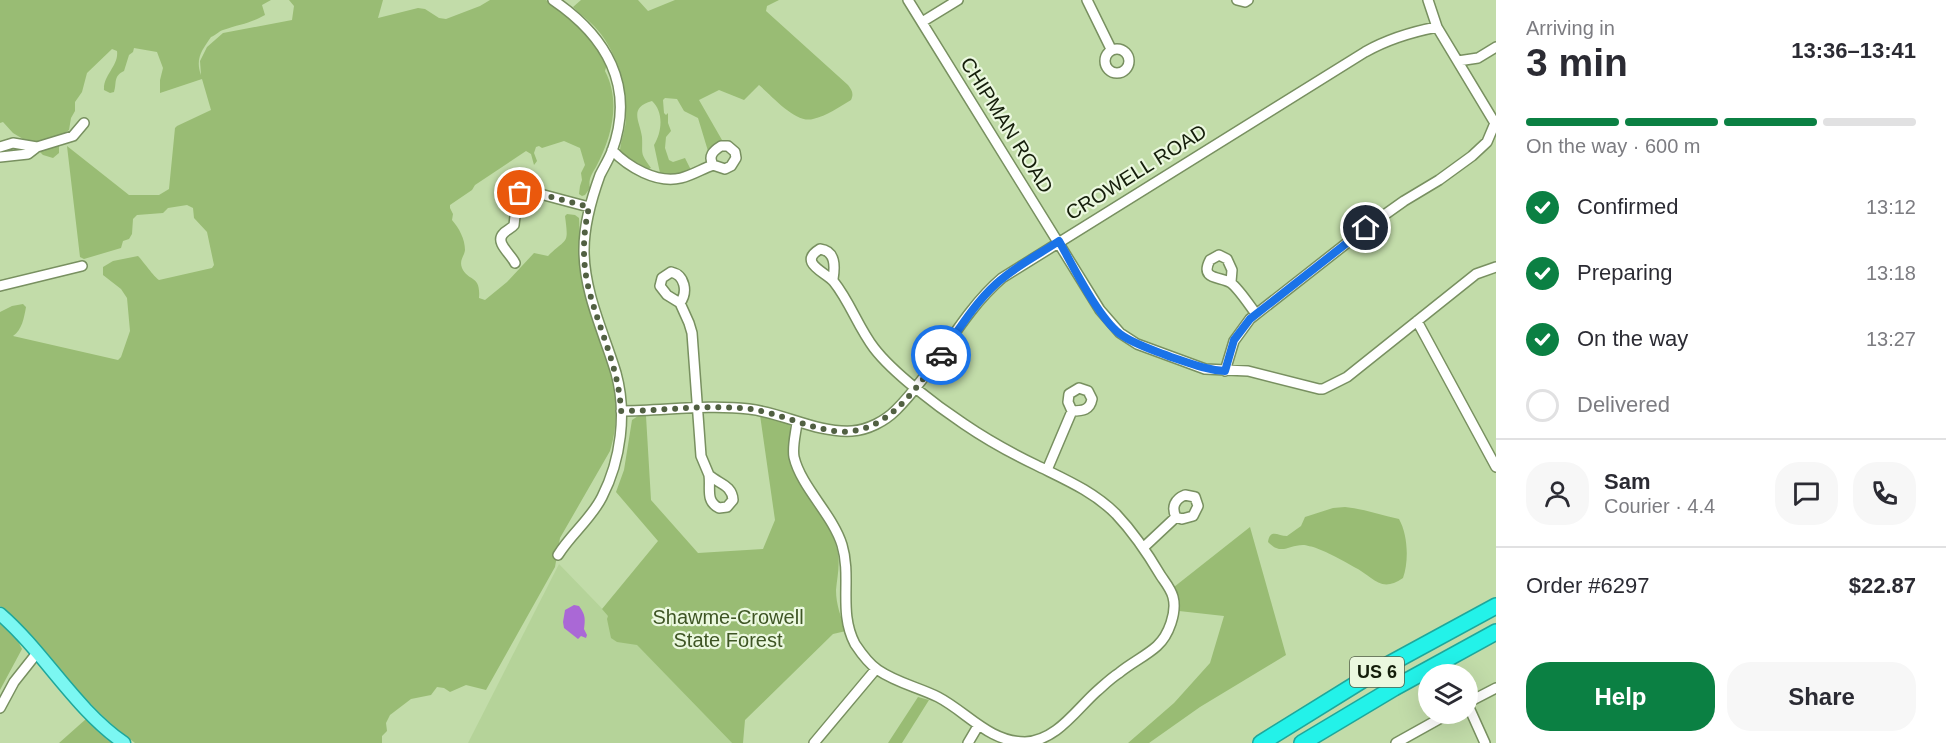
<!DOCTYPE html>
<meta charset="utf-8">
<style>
:root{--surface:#fff;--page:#f7f7f7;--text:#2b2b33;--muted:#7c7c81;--line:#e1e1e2;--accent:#0b8043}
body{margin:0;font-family:Helvetica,sans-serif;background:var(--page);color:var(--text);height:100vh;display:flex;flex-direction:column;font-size:22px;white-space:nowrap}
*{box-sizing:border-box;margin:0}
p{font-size:20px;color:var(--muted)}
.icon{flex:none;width:33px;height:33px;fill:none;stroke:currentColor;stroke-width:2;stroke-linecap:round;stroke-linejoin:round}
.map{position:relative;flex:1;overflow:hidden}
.details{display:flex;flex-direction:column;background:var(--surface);width:450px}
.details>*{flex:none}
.controls{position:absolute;left:1418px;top:664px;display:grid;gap:12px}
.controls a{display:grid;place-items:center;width:60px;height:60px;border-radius:50%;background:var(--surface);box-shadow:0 6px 24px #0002;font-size:30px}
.pin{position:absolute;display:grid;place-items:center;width:51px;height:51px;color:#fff;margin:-26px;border:3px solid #fff;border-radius:50%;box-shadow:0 2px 6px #0007}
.courier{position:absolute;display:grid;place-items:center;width:60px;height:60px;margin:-30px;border:4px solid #1a73e8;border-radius:50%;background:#fff;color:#222;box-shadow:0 2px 8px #0007}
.overview em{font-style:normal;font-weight:700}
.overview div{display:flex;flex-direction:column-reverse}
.overview{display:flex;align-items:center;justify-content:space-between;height:102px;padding:0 30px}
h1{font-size:39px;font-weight:700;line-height:45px}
.bar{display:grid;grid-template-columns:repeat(4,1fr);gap:9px 6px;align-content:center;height:72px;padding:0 30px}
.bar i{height:8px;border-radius:4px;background:var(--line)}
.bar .current{background:var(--accent)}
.bar p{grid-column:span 4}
.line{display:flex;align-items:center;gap:15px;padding:0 30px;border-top:2px solid var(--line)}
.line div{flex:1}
.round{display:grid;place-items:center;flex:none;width:63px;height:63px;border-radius:24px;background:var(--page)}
ol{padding:0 30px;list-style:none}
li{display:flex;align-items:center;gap:18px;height:66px}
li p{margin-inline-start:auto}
li .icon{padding:6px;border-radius:50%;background:var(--accent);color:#fff;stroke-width:4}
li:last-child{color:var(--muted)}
li i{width:33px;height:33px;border:3px solid var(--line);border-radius:50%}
.action{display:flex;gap:12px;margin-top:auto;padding:12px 30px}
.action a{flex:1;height:69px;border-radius:24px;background:var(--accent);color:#fff;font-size:24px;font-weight:700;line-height:69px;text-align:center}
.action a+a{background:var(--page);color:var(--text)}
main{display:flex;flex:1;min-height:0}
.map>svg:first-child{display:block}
.built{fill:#b5d399}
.green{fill:#99bc74}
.water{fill:#aa68d6}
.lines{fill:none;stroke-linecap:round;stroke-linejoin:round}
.minor-casing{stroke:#789060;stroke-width:12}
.major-casing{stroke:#1ea79b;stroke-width:15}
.highway-casing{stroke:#1ea79b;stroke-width:18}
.minor{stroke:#fff;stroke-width:9}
.major{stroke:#7bf7f2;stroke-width:12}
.highway{stroke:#23f2e9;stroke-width:15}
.done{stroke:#516042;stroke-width:6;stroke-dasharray:0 10.8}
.route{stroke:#1a73e8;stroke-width:8}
.labels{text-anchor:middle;stroke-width:4.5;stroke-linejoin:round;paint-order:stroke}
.shield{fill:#ebf8df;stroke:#545f4a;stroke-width:1.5}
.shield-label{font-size:18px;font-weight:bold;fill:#141d0a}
.street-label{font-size:20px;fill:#141d0a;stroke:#ebf8df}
.park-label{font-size:20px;fill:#3e5524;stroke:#ebf8df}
</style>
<main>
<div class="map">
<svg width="1496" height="743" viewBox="0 0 1496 743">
<rect width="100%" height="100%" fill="#c2dca9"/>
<path class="built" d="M559 564 732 743H468Z"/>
<path class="green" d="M0 0H277H271L262 5 265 15C249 24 240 24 223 30 219 31 216 35 211 37 202 50 195 59 201 75L200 61 207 47 223 33 292 20 294 6 289 0H383L378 18 418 8 425 9 439 18 446 19 480 6 490 0H546L586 30 607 64 605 71C621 101 612 137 596 167 592 174 588 179 590 188L585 195 582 196 579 194 580 186 582 180 581 173 585 165 580 148 564 141 542 148 539 146 536 147 534 153 537 161 534 165 531 154 526 151 475 185 472 190 450 205V208L453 214 452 220C459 228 465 239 465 250 464 257 459 260 462 268 468 282 481 274 479 298L485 300 507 282 534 253 548 256C567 237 569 246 565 216L567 214 575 215 579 218 581 259 587 295 614 385C617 408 617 428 610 451L560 538 555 567 486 690 466 685 450 692 444 688 437 687 431 695 411 699 390 715 386 723 387 731 382 736V743H135C80 703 49 650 0 606V312L12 306 23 304 26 307C24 318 22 330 13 336L118 360 121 357 130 331 127 298 121 289 103 275V267L113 261 138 256C143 261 154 277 159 280L212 268 214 265 207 232 194 218 193 208 187 205 168 208 163 213 137 215 133 219 132 234 129 239 123 241 121 248 84 259 80 257 67 146 129 195H159L169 189 175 128 177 126 211 110 202 79 160 93V80L163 68 157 52 134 48 133 52 129 55 124 71C113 76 117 83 114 92L110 93 104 90C103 75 119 66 117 51L112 49 87 73 82 92 75 102V111L71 118 69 130 59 137V153L53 158 43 155 33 145 13 133 3 122 0 123Z
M581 0H638L648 11 675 0H779L767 6 766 11 848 85C852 90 854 94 851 100 839 107 827 116 813 119 796 124 772 96 759 85L744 100 719 90 699 100 722 140V142L711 151H708L698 118 684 111 677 99 665 98 663 100 664 113 666 115 668 113V123L671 131 666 137 665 148 669 160 673 162 685 158 691 170C683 176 670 175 660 173L654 145C662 132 664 112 652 101 628 108 640 121 642 137 643 154 639 152 651 168L648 169 627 157 620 150C621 139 626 129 626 117 627 85 616 49 594 26 587 19 580 14 573 7Z
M760 415 789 423C794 434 787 448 790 459 799 493 832 519 838 554 840 566 837 578 836 590 836 605 841 617 846 631L833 634 745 720 743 743H732L637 645 617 642 611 638 607 619 608 616 602 609 658 541 616 492 624 470 632 420 638 416H646L651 500 698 553 763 549 775 520Z
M1345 507C1364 509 1381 515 1399 519 1408 535 1409 561 1403 578 1380 594 1373 576 1354 567 1342 560 1329 553 1316 548 1313 547 1306 545 1303 545 1288 545 1282 556 1268 542 1270 528 1278 536 1287 536L1301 526 1305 517 1333 508Z
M1250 527 1286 655 1200 707 1149 743H1128L1174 703 1210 663 1224 616 1179 611 1178 601 1174 587Z
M0 621 16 637 22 649 0 690Z
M918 697 929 700 902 743H888Z
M86 719 115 743H59Z"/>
<path class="water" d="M574 605 579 606C586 615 585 620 584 629L587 635 586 638 581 636 578 639 564 628 563 622 565 610Z"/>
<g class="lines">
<g class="minor-casing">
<path id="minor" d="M553 0C606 36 636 86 612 151 609 159 604 167 600 175 591 200 584 224 584 250 584 293 604 333 616 373 627 413 621 460 602 497 591 519 571 534 558 555
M908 0 1100 310 1120 333 1137 344 1205 369 1248 371 1319 389H1323L1347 377 1476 274 1496 267
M1087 0 1111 49
M1237 0 1245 2 1248 0
M1428 0 1437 27 1496 125
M922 22 958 0
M1105 61a12 12 0 1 1 24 0a12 12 0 1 1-24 0Z
M1458 61 1478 58 1496 47
M0 147 13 143 37 147 73 136 84 123
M612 150C628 167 657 184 681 178 693 175 702 169 713 165 708 156 713 151 721 146H728L735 152 736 158 731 166 725 169 713 165
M0 157 28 154 37 147
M515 263C511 254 495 243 503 234 506 230 511 229 514 225L517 199 520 193 529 191 589 207
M671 272C685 275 688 292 680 303L667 295 660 286 662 278Z
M1231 282 1232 270 1227 259 1219 255 1210 260C1199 281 1222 276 1231 283 1239 289 1250 306 1256 314
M0 286 82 266
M680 303 689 323 692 333 701 456 709 475
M1417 321 1496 467
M1225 371 1234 341 1250 319 1366 228 1404 201 1439 180 1472 156 1487 142 1495 123
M621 411C664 411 706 404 749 409 784 413 816 433 852 431 868 430 885 421 896 410 936 370 959 315 1002 278L1365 52C1388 39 1411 32 1437 27
M797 422C796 433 792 446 794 457 801 487 833 515 842 545 852 578 838 612 855 644 861 653 869 664 878 670 897 683 918 687 938 697 967 712 989 742 1025 742 1056 741 1076 710 1096 692 1104 685 1111 678 1119 673 1131 663 1146 656 1157 646 1169 635 1177 612 1173 597 1171 589 1165 582 1161 576 1148 554 1134 533 1116 514 1093 491 1064 479 1036 465 1011 453 986 439 964 424 937 406 893 373 874 348 858 327 850 302 834 282 826 272 797 263 820 249 836 251 835 267 833 279
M1047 470 1072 411 1068 402 1069 394 1079 388 1088 391 1092 399C1090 410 1083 411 1072 411
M709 475C719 484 732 485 733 500L727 507 719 508C705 501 711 488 709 475Z
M1185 495 1195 497 1198 506 1193 516 1182 519 1176 517C1171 507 1175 499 1185 495Z
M1144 547 1176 517
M1467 703 1485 743
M1467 703 1496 688
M0 708 14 682 37 653
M814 743 876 669
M968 743 978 726
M1396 743 1448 714"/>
</g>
<g class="major-casing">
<path id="major" d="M0 614C45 653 74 708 124 743"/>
</g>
<g class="highway-casing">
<path id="highway" d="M1261 743 1382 668 1496 606
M1302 743 1394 688 1496 632"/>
</g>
<use href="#minor" class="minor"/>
<use href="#major" class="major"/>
<use href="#highway" class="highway"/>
</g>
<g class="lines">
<path class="done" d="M520 193 529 191 589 207C583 233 582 260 588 286 598 328 619 367 621 411 664 411 707 404 750 409 778 413 806 427 834 431 884 438 915 390 941 355"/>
<path class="route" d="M941 355C958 331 974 304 996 284 1014 267 1038 255 1059 241 1073 266 1098 317 1120 334 1135 345 1154 350 1171 357 1189 363 1206 370 1225 371L1234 340 1250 319 1366 228"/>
</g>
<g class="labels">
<rect class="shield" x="1350" y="657" width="54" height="30" rx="4.5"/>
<g class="shield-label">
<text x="1377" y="678">US 6</text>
</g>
<g class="street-label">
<text transform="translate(1007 125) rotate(58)" y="7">CHIPMAN ROAD</text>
<text transform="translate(1136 172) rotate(-32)" y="7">CROWELL ROAD</text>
</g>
<g class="park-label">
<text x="728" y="624">Shawme-Crowell<tspan x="728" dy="23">State Forest</tspan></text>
</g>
</g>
</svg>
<div class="controls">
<a><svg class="icon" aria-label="layers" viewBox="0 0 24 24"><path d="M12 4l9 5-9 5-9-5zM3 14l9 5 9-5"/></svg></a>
</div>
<div class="pin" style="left:520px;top:193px;background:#ea580c"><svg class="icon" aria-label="bag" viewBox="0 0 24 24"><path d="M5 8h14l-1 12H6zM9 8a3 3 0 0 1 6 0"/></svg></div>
<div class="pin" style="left:1366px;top:228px;background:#1f2937"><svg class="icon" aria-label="home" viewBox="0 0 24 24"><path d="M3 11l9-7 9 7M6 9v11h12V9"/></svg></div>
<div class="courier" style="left:941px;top:355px"><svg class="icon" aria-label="car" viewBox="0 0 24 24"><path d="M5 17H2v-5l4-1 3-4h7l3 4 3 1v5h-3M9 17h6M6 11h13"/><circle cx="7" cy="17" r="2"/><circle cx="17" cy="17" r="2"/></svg></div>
</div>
<section class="details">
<div class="overview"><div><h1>3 min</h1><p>Arriving in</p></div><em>13:36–13:41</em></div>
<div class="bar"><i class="current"></i><i class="current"></i><i class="current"></i><i></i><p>On the way · 600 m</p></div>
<ol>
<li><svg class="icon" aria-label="check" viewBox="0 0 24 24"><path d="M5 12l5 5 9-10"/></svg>Confirmed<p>13:12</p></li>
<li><svg class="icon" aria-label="check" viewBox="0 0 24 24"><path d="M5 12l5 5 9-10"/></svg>Preparing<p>13:18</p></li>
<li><svg class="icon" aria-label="check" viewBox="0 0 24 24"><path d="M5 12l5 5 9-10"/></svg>On the way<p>13:27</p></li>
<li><i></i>Delivered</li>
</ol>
<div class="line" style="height:108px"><a class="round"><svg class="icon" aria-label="person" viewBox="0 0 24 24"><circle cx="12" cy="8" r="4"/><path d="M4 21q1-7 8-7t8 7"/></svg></a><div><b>Sam</b><p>Courier · 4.4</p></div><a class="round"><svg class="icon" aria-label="chat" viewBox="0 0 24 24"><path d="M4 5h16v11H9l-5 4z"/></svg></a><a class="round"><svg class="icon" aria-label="phone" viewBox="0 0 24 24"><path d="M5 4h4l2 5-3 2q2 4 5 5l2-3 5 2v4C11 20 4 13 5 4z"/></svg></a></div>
<div class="line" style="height:78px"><div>Order #6297</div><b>$22.87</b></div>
<div class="action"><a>Help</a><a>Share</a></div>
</section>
</main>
